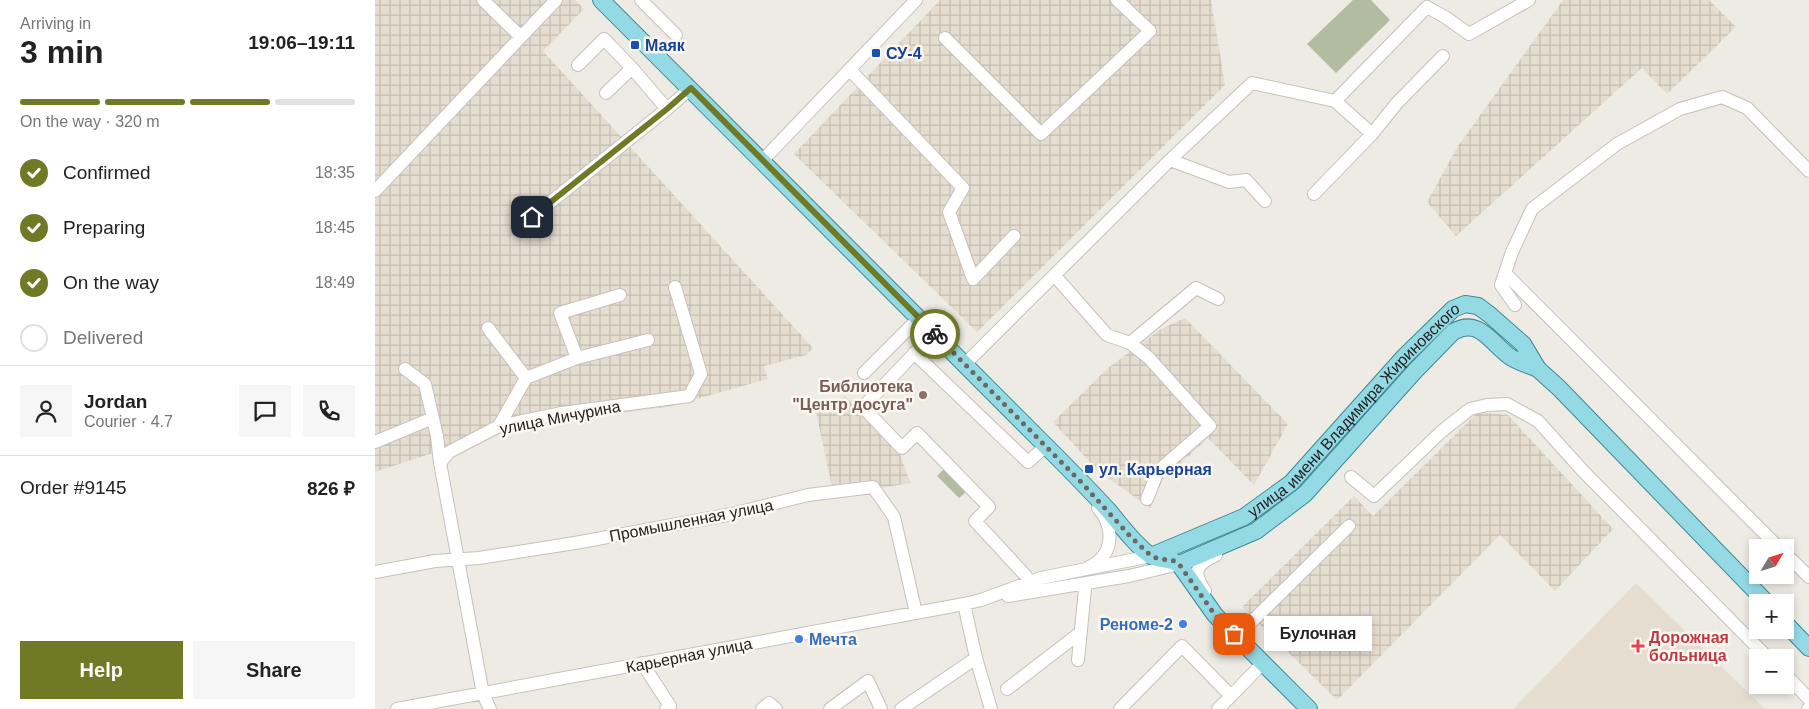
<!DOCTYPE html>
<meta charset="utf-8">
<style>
:root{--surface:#fff;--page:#f6f6f6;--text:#222;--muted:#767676;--line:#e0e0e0;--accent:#707a26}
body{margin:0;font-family:Arial,sans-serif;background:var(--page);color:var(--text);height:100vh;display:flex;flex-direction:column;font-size:19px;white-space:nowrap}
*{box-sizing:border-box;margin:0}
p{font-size:16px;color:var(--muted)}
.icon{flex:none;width:28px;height:28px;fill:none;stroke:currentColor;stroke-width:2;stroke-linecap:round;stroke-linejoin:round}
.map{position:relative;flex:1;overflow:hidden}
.drawer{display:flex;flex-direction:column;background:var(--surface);width:375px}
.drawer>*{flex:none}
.needle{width:32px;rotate:52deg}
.buttons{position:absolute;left:1374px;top:539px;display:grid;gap:10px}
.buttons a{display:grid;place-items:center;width:45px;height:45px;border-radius:0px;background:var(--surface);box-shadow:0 2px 8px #0003;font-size:25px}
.pin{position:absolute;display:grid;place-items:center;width:42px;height:42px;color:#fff;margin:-21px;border-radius:10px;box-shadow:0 2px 8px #0006}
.courier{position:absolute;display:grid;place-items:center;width:50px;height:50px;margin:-25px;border:4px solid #707a26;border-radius:50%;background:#fff;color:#222;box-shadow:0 1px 6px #0007}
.bubble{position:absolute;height:35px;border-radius:0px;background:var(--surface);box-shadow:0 2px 8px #0003;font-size:16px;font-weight:800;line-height:35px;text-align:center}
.overview em{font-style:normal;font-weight:800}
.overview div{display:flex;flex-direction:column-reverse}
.overview{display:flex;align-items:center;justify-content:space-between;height:85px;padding:0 20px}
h1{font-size:32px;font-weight:800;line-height:38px}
.bar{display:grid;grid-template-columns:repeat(4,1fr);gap:8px 5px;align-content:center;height:60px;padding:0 20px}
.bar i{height:6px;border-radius:4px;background:var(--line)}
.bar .on{background:var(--accent)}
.bar p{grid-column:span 4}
.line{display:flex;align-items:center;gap:12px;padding:0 20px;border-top:1px solid var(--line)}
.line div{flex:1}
.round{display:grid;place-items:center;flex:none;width:52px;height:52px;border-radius:0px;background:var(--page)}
ol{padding:0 20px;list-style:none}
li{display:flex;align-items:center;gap:15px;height:55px}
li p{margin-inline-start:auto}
li .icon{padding:5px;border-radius:50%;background:var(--accent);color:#fff;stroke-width:4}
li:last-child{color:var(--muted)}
li i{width:28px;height:28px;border:2px solid var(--line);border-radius:50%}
.cta{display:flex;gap:10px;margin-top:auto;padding:10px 20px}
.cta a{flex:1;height:58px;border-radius:0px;background:var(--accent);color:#fff;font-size:20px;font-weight:800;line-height:58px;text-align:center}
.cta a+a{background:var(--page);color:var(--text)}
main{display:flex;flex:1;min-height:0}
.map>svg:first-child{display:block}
.industrial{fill:url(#industrial-grid)}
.built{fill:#e6ddd1}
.green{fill:#b2bca1}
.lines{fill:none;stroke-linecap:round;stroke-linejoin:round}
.minor-casing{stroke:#c5c1bc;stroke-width:14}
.major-casing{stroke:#3e8a95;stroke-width:18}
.minor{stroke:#fff;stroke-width:12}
.major{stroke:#94dae5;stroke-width:16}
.done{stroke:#6b6965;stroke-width:5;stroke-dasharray:0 9}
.route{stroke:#707a26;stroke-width:6}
.transit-dot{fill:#1a4fb4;stroke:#fcf7f1;stroke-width:2}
.education-dot{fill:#8d6e63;stroke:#fcf7f1;stroke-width:2}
.shop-dot{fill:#3f7fe0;stroke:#fcf7f1;stroke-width:2}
.health-dot{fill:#e0444e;stroke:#fcf7f1;stroke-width:2}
.labels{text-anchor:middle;stroke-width:5;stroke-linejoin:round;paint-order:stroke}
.transit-label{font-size:16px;font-weight:bold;fill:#164399;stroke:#fcf7f1;text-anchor:start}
.education-label{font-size:16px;font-weight:bold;fill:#785e54;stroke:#fcf7f1;text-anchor:end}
.street-label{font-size:16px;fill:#242321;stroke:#fcf7f1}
.shop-label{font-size:16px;font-weight:bold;fill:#366cbe;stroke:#fcf7f1;text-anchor:end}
.health-label{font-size:16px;font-weight:bold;fill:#be3a42;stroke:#fcf7f1;text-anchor:start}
</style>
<main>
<section class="drawer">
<div class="overview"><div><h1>3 min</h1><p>Arriving in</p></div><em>19:06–19:11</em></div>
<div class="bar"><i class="on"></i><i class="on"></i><i class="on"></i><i></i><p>On the way · 320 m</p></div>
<ol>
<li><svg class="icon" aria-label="check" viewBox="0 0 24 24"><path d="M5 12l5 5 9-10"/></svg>Confirmed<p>18:35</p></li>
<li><svg class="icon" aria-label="check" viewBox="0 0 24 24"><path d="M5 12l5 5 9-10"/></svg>Preparing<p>18:45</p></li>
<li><svg class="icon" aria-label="check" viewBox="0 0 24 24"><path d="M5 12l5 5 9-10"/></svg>On the way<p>18:49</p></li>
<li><i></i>Delivered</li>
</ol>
<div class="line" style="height:90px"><a class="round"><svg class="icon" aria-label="person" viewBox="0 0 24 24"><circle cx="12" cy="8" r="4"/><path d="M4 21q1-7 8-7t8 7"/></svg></a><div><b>Jordan</b><p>Courier · 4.7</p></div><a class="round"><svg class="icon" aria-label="chat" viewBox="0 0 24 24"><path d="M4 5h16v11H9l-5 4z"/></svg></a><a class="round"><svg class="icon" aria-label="phone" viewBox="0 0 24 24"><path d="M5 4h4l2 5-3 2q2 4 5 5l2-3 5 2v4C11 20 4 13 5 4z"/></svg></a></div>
<div class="line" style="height:65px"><div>Order #9145</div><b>826 ₽</b></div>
<div class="cta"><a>Help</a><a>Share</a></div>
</section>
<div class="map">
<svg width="1434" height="709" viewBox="0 0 1434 709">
<defs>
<pattern id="industrial-grid" width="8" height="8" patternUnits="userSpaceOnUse" patternTransform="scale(1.25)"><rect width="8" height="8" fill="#e6ddd1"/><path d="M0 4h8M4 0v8" fill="none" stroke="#c5bdb3"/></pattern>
</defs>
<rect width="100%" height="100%" fill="#eeeae4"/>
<path class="industrial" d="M0 0H200L209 9 168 51 438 348 431 355 389 366 393 379 293 407 140 426 77 458 55 454 0 472Z
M565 0H836L850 85 602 332 419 154Z
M1188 0H1334L1361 27 1292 94 1267 68 1081 236 1052 202 1083 146Z
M810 318 913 424 879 485 833 438 787 481 775 508 721 469 678 422 733 368 786 329Z
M470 396 525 454 535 483 459 496 441 412 455 408Z
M1103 412 1133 415 1238 529 1180 591 1125 535 962 700 867 607 979 496 998 516Z"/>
<path class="built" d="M1261 583 1390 709H1138Z"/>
<path class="green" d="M978 0H996L1015 20 961 73 932 44Z
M1050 345 1054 348 931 484 882 522 857 535 855 531Z
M570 468 592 491 584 498 562 476Z"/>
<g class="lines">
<g class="minor-casing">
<path id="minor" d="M108 0 146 37
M266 0 301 35
M570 38 666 134 775 31 742 0
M203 65 229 39 257 68 292 109
M475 70 588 188 574 212 598 279 639 236
M231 93 257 68
M960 101 1052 7 1070 17 1094 34 1154 0
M795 160 854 182 871 180 890 201
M387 161 541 0
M0 191 181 0
M939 194 997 134 1022 103 1068 56
M142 229 292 109 316 88
M1130 273 1404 548
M680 276 732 335 755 343 774 358 835 426 783 471 772 499
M1140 305 1126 285 1137 252 1157 209 1242 144 1305 109 1347 97 1372 108 1434 171
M113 328 151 378
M559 333 488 407 527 448 542 433 614 507 600 521 651 576
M755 343 821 288 843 299
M539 353 653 462 671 446
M202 358 185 313 245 295
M590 364 795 160 877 83 960 101 997 134
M30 369 50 384 62 436 65 463 108 694 115 709
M489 373 544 318
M151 378 202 358 273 340
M124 426 151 378
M0 442 58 418
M65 463 74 452 124 426 187 413 314 396 326 374 300 287
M976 477 999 496 1067 431 1095 409 1112 405 1132 404 1163 421 1208 471 1393 658
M1410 553 1434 577
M714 567C739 556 740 527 723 508
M0 572 60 561 104 558 200 543 357 514 433 495 498 487 519 517 541 613
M830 591C817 572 821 564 841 555
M633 596 754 576 804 564
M589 604 601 658 616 709
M862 636 974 526
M703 660 710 589
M267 663 295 706 291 709
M1410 674 1434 699
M632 689 706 632
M22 709 589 604 606 600 666 578 776 556
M387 709 394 703 401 709
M455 709 493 681 506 709
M526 709 601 658
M745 709 807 646 856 696 888 663
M843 709 856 696
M1433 709 1434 708"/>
</g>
<g class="major-casing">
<g id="major">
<path d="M226 0 671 446C692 467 713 488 733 510 746 525 759 544 775 555 785 562 793 557 804 564L840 615 934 709"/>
<path id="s1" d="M776 556 869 517 916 483 1028 358 1078 309 1090 304 1103 306 1115 315 1148 344 1163 369 1184 388 1391 602"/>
<path d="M804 564 881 531 930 494 1039 372 1078 332C1104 317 1115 342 1134 356 1142 362 1154 365 1163 369"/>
<path d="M1410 623 1434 648"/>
</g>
</g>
<use href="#minor" class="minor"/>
<use href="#major" class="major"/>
</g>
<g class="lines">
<path class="done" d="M560 334 707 483 755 536 776 556 784 559 797 560 804 564 840 615 859 634"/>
<path class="route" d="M157 217 292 109 316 88 560 334"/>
</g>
<g class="transit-dot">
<rect x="255" y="40" width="10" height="10" rx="2.5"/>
<rect x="496" y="48" width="10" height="10" rx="2.5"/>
<rect x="709" y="464" width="10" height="10" rx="2.5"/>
</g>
<circle class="education-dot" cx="548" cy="395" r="5"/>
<g class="shop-dot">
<circle cx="808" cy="624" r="5"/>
<circle cx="424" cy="639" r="5"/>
</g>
<path class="health-dot" d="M1260.5 638.5h5v5h5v5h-5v5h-5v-5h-5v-5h5z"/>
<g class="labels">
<g class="transit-label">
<text x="270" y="51">Маяк</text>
<text x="511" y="59">СУ-4</text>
<text x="724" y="475">ул. Карьерная</text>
</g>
<g class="education-label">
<text x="538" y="392">Библиотека<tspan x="538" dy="18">"Центр досуга"</tspan></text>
</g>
<g class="street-label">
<text dy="6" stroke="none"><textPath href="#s1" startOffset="255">улица имени Владимира Жириновского</textPath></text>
<text transform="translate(185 417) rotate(-11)" y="6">улица Мичурина</text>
<text transform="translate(316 520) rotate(-11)" y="6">Промышленная улица</text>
<text transform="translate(314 655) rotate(-11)" y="6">Карьерная улица</text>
</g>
<g class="shop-label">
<text x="798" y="630">Реноме-2</text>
<text x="434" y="645" text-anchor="start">Мечта</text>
</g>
<g class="health-label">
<text x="1274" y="643">Дорожная<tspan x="1274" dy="18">больница</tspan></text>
</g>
</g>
</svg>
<div class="buttons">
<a><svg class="needle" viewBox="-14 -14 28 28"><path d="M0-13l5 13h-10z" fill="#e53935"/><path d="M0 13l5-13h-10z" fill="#767676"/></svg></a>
<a>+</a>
<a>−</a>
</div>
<div class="pin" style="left:859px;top:634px;background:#ea580c"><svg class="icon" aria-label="bag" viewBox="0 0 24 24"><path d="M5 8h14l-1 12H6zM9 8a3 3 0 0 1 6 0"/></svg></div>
<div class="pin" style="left:157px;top:217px;background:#1f2937"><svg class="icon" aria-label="home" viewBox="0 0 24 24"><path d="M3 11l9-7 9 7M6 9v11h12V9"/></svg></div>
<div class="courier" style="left:560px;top:334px"><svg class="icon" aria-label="bike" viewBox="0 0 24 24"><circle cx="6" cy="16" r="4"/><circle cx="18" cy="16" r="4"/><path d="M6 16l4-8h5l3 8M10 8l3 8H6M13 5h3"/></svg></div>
<div class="bubble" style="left:889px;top:616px;width:108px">Булочная</div>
</div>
</main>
